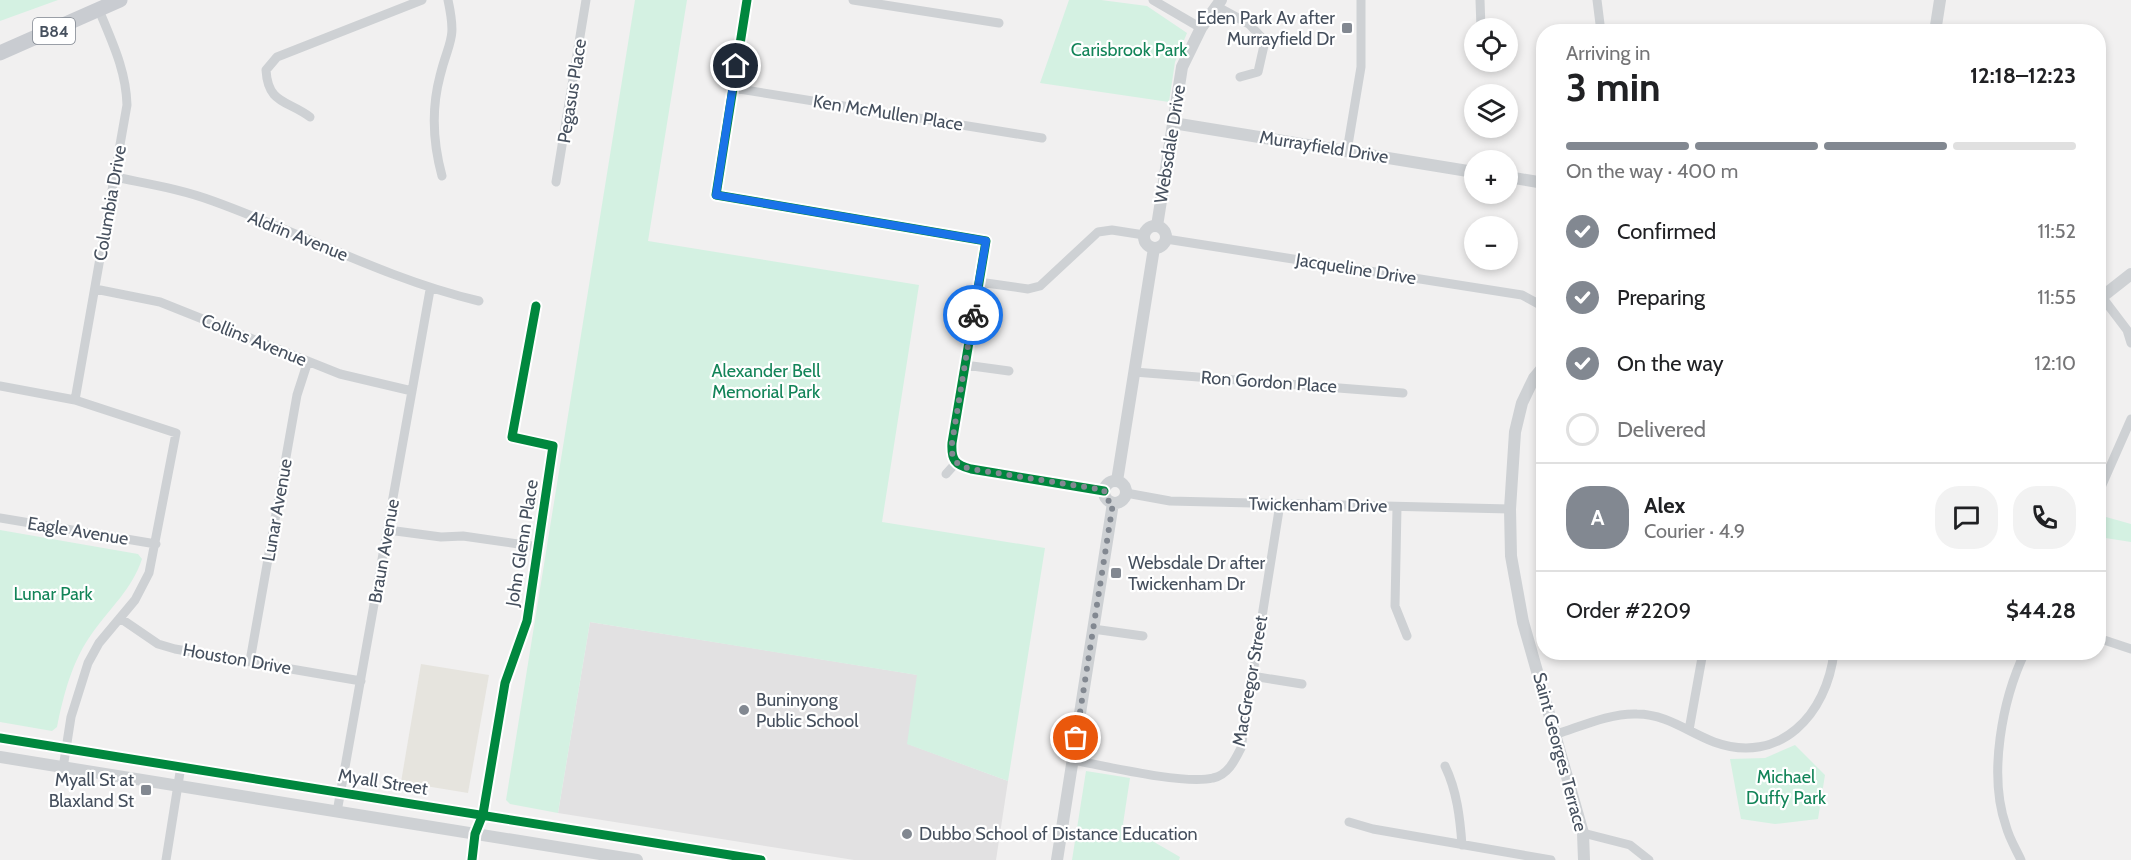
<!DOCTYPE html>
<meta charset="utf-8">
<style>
:root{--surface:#fff;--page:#f2f2f2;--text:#202124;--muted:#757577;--line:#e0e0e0;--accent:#828891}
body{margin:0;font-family:Cabin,sans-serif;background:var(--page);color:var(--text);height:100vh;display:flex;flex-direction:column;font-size:22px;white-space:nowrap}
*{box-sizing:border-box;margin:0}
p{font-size:20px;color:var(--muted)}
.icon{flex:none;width:33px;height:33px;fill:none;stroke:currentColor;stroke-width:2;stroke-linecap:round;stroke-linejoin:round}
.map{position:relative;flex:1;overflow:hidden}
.side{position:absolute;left:1536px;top:24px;width:570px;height:636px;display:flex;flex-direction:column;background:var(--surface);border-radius:24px;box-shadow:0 3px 9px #0003}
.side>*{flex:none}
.buttons{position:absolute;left:1464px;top:18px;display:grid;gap:12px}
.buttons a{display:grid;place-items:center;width:54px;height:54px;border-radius:50%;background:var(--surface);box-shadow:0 3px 9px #0003;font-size:30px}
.pin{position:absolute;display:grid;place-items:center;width:51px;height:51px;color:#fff;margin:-26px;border:3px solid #fff;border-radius:50%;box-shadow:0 2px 6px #0007}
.courier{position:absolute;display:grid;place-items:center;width:60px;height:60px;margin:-30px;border:4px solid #1a73e8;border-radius:50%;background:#fff;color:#222;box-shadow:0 2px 8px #0007}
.headline em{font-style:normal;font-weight:800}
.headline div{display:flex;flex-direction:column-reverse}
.headline{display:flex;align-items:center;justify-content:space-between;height:102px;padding:0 30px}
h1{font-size:39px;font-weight:800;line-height:45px}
.bar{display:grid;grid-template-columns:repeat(4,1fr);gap:9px 6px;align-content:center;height:72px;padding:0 30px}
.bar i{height:8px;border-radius:4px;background:var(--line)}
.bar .selected{background:var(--accent)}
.bar p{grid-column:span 4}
.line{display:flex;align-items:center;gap:15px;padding:0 30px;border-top:2px solid var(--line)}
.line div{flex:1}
.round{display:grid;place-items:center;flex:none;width:63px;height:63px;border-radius:24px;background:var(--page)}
ol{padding:0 30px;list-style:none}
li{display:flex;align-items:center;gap:18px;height:66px}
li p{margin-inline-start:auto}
li .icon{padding:6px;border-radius:50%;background:var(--accent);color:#fff;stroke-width:4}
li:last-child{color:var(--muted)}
li i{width:33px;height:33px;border:3px solid var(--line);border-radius:50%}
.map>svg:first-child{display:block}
.commercial{fill:#e6e4de}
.education{fill:#e2e1e2}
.green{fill:#d4f1e2}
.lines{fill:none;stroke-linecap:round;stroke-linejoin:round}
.minor{stroke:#ced1d4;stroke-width:9}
.tertiary{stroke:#ced1d4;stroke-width:12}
.primary{stroke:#c9ccd1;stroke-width:15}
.cycleway-casing{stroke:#fff;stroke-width:13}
.cycleway{stroke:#00873e;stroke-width:9}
.done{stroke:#828891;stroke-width:6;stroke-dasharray:0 10.8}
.route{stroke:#1a73e8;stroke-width:8}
.poi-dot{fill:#828891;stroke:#fff;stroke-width:2}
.labels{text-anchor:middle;stroke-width:4.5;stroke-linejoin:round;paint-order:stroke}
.shield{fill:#fff;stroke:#7e848e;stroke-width:1.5}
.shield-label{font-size:16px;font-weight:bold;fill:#46505e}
.poi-label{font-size:18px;fill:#46505e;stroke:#fff;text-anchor:start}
.park-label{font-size:18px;fill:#128458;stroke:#fff}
.street-label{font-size:18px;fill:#46505e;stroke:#fff}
</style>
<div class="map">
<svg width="2131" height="860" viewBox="0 0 2131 860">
<rect width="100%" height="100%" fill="#f1f0f0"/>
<path class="commercial" d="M421 664 489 675 468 793 401 782Z"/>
<path class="education" d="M590 622 918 675 908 744 1008 781 996 860H854L558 813Z"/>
<path class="green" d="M0 0H58L0 21Z
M635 0H687L648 241 919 285 882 522 1045 548 1008 781 907 744 917 675 590 622 558 813 510 804 506 800Z
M1069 0H1101L1147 6 1187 33 1175 62 1169 102 1040 83Z
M2099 515 2131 524V542L2099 537Z
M0 530 138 554 142 559C132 589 111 607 93 632 72 661 64 693 57 727L52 731 0 722Z
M1795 745 1825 775 1818 819 1775 824 1741 819 1730 759 1765 758Z
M1086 771 1130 778 1123 824 1180 857 1179 860H1072Z"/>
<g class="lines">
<path class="minor" d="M747 0 716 195 986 241 952 443C951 460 955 465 971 469L1104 491
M853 0 999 23
M1153 0 1201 28
M1480 0 1481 28
M1597 0 1601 32
M1216 6 1249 24 1265 41 1258 72 1240 77
M733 88 1042 138
M310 117C287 100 268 104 266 70L277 57 422 0
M1347 151 1361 67V0
M442 176C433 143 431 110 440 76 449 39 457 42 448 0
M115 177C148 184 181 189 213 201 302 233 386 279 479 301
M556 182 586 0
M1166 239 1522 295 1544 307
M979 282 1028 289 1040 286 1098 232 1112 230 1144 235
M95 289 160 302 340 374 412 391
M2102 297 2127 330 2131 343
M965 365 1009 371
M1134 372 1403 393
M0 386 75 400 176 433 149 573 135 600 99 643 88 663 71 717 63 768
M75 400 127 105C126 70 112 42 99 10
M946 474 955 464
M1126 493 1170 501 1510 509
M2098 494 2131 419
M1397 507 1395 606 1407 636
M0 518 156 544
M388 530 441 537 463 536 539 547
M120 618 158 644 175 649 361 681
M1093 629 1143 636
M2098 638 2131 649
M250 661 297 395 308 361
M1252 676 1302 684
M1689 730 1703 652
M1557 734C1582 726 1610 713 1637 714 1666 714 1688 732 1714 742 1780 766 1827 714 1834 652
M1073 760C1105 766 1184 785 1213 778 1228 775 1235 760 1241 748L1280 504
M1445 766C1457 791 1460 818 1462 845
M337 812 430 290
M1349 822 1373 829 1551 860
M1583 833 1630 845 1649 860
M166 860 181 766
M472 860 475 834 483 814 505 683 527 621 553 446 512 437 536 306
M2021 860C2016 849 2009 838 2006 826 1988 775 2002 700 2025 652"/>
<path class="tertiary" d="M1935 32 1940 0
M1173 123 1474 172
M1508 177 1544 183
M1157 226 1182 67 1201 28 1221 0
M1144 237a11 11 0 1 1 22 0a11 11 0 1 1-22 0Z
M2098 300 2131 274
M1544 366 1534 378 1522 403 1515 432 1510 509 1511 556 1523 622 1583 833 1584 860
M1117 481 1154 248
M1104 492a11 11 0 1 1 22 0a11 11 0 1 1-22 0Z
M0 738 761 860
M0 757 637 860
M1057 860 1113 503"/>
<path class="primary" d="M0 53 120 0"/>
<g class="cycleway-casing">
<path id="cycleway" d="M747 0 716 195 986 241 952 443C951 460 955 465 971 469L1104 491
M0 738 761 860
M472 860 475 834 483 814 505 683 527 621 553 446 512 437 536 306"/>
</g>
<use href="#cycleway" class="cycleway"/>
</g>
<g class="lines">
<path class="done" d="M973 315 952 443C951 460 955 465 971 469L1104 490 1107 500 1113 503 1076 738"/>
<path class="route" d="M736 66 716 195 986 241 973 315"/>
</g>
<g class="poi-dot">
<rect x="1341" y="22" width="12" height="12" rx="3"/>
<rect x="1110" y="567" width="12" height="12" rx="3"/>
<circle cx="744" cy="710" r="6"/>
<rect x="140" y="784" width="12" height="12" rx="3"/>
<circle cx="907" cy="834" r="6"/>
</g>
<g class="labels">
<rect class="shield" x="33" y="18" width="42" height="26" rx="4.5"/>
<g class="shield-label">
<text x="54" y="37">B84</text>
</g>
<g class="poi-label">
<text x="1335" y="24" text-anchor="end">Eden Park Av after<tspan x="1335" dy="21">Murrayfield Dr</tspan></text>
<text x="1128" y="569">Websdale Dr after<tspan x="1128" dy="21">Twickenham Dr</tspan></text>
<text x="756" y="706">Buninyong<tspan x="756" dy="21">Public School</tspan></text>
<text x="134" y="786" text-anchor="end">Myall St at<tspan x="134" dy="21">Blaxland St</tspan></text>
<text x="919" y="840">Dubbo School of Distance Education</text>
</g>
<g class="park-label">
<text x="1129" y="56">Carisbrook Park</text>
<text x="766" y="377">Alexander Bell<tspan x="766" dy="21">Memorial Park</tspan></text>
<text x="53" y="600">Lunar Park</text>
<text x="1786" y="783">Michael<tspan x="1786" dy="21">Duffy Park</tspan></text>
</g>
<g class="street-label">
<text transform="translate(572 91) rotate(-81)" y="6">Pegasus Place</text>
<text transform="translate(888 113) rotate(9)" y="6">Ken McMullen Place</text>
<text transform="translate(1170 144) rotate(-81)" y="6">Websdale Drive</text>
<text transform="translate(1324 147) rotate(9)" y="6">Murrayfield Drive</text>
<text transform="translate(110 203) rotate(-80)" y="6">Columbia Drive</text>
<text transform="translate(298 236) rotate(22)" y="6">Aldrin Avenue</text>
<text transform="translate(1356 269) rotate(9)" y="6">Jacqueline Drive</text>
<text transform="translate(254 340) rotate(22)" y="6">Collins Avenue</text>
<text transform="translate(1269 382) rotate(4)" y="6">Ron Gordon Place</text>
<text transform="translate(1318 505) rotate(1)" y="6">Twickenham Drive</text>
<text transform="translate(277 510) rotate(-80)" y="6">Lunar Avenue</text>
<text transform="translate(78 531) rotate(9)" y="6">Eagle Avenue</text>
<text transform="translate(522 543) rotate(-81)" y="6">John Glenn Place</text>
<text transform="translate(384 551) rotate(-80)" y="6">Braun Avenue</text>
<text transform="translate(237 659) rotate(10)" y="6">Houston Drive</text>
<text transform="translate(1250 681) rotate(-80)" y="6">MacGregor Street</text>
<text transform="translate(1560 752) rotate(75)" y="6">Saint Georges Terrace</text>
<text transform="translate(383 782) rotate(9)" y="6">Myall Street</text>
</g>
</g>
</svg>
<div class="buttons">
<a><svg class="icon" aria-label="locate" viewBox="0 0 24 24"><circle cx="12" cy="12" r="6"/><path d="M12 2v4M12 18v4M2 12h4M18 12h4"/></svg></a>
<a><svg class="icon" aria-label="layers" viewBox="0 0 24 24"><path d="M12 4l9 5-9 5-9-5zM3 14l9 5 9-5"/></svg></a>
<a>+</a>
<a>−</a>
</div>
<div class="pin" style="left:1076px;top:738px;background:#ea580c"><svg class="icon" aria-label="bag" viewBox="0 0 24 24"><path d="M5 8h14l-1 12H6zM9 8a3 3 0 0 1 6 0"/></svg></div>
<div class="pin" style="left:736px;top:66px;background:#1f2937"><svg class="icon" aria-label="home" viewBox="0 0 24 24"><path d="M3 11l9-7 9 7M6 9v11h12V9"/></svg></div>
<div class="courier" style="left:973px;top:315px"><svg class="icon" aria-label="bike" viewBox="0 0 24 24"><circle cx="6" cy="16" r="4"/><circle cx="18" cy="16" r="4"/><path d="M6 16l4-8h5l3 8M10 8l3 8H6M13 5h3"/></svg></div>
<section class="side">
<div class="headline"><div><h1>3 min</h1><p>Arriving in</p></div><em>12:18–12:23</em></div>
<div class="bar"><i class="selected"></i><i class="selected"></i><i class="selected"></i><i></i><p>On the way · 400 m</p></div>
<ol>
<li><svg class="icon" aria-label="check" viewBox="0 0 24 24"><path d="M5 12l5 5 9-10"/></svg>Confirmed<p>11:52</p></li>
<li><svg class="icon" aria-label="check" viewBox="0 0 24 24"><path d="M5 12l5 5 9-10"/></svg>Preparing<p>11:55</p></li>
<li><svg class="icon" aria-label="check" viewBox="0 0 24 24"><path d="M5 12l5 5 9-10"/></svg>On the way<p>12:10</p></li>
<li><i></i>Delivered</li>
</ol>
<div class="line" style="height:108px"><b class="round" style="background:var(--accent);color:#fff">A</b><div><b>Alex</b><p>Courier · 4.9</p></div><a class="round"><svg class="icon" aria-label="chat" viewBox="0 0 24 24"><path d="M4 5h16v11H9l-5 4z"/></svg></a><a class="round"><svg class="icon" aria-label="phone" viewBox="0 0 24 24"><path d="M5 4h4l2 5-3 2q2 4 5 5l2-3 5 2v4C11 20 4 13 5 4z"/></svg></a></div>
<div class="line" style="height:78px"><div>Order #2209</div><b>$44.28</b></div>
</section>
</div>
